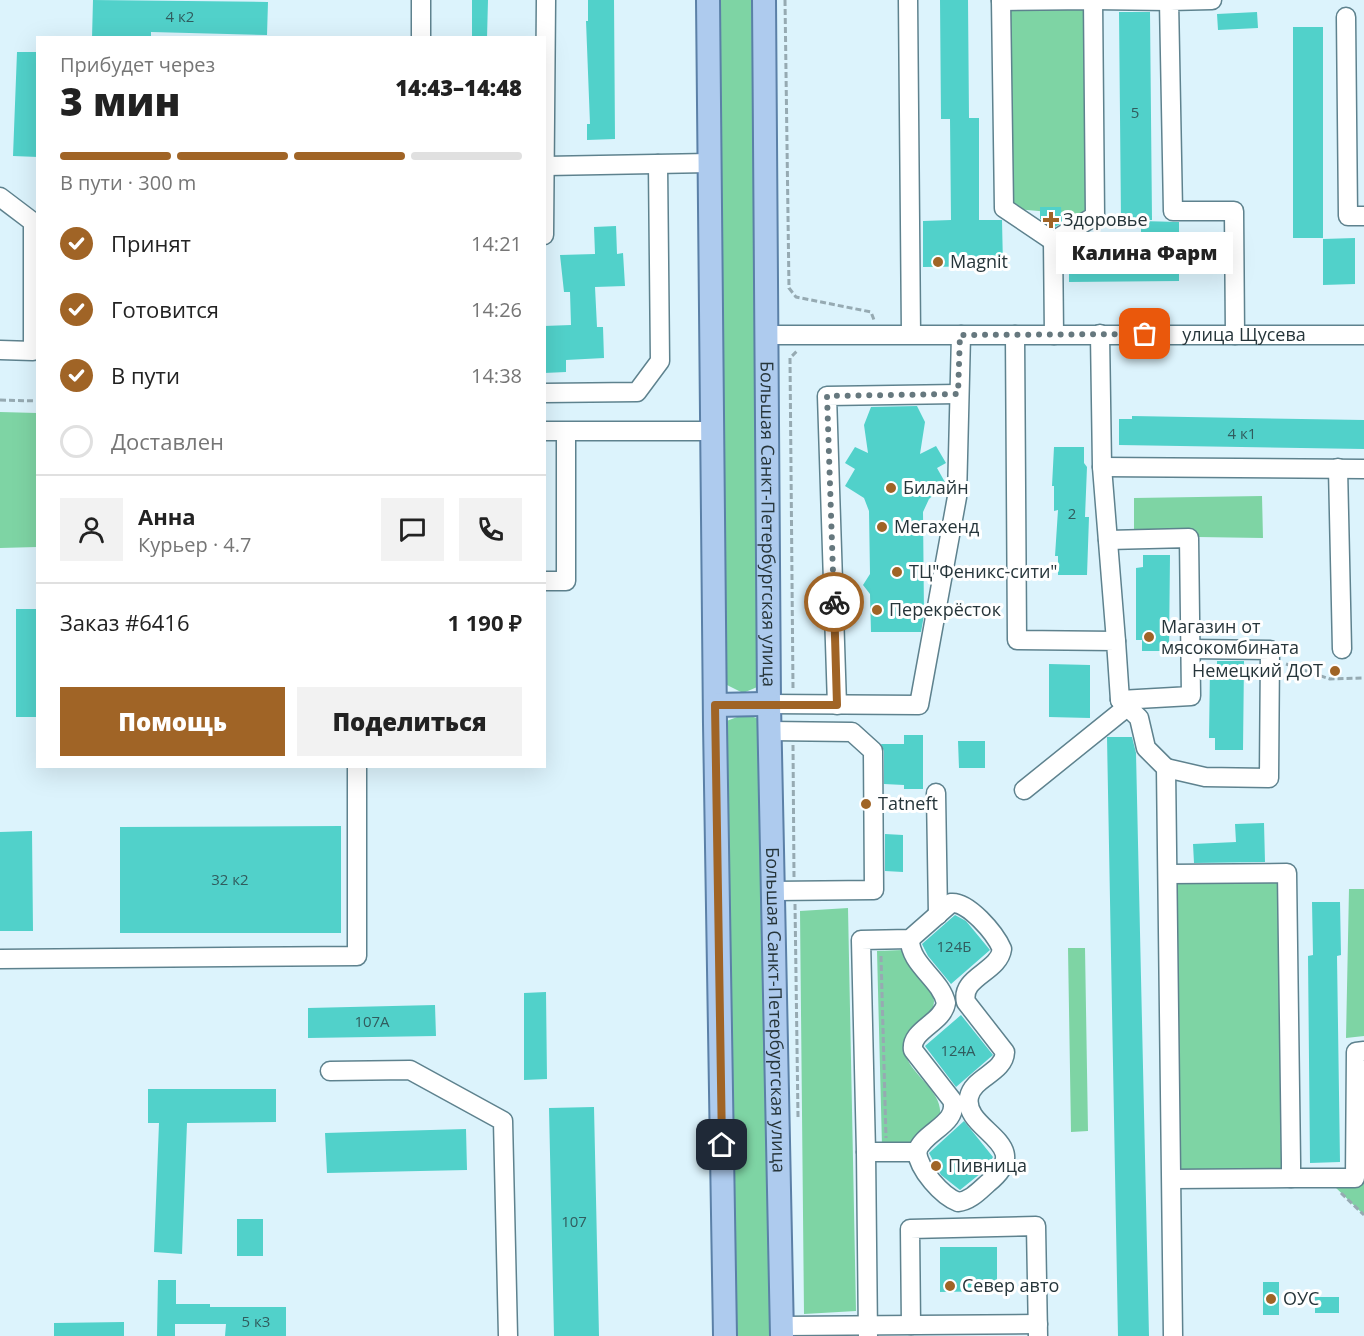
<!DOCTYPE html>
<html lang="ru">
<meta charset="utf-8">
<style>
:root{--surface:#fff;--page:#f2f2f2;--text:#222;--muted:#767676;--line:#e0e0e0;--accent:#a06426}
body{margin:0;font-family:"Open Sans",sans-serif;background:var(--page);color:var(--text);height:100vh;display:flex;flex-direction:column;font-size:22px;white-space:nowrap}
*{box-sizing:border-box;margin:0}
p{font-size:20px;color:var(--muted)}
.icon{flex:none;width:33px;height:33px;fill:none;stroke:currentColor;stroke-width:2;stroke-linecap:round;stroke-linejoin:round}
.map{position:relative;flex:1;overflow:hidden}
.sheet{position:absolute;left:36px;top:36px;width:510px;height:732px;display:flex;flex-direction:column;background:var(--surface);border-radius:0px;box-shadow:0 6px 24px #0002}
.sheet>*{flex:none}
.pin{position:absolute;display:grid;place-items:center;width:51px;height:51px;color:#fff;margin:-26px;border-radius:12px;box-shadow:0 3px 9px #0006}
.courier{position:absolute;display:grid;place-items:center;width:60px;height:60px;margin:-30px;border:4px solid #a06426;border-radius:50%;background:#fff;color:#222;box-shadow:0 2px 8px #0007}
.bubble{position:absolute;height:42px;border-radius:0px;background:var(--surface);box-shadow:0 6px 24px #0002;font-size:20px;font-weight:800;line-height:42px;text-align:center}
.headline em{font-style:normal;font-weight:800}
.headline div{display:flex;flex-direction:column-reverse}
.headline{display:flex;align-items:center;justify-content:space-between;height:102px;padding:0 24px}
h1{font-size:39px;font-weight:800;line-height:45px}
.bar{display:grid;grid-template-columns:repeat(4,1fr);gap:9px 6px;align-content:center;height:72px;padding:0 24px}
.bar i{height:8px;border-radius:4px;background:var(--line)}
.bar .on{background:var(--accent)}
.bar p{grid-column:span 4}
.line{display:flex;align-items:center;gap:15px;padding:0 24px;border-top:2px solid var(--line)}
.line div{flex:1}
.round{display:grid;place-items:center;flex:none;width:63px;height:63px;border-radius:0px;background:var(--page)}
ol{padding:0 24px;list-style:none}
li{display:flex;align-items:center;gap:18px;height:66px}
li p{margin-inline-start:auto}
li .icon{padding:6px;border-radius:50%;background:var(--accent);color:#fff;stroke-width:4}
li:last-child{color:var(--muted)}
li i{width:33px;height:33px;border:3px solid var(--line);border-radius:50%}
.cta{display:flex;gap:12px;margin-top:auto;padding:12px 24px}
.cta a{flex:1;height:69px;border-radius:0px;background:var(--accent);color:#fff;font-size:24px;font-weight:800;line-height:69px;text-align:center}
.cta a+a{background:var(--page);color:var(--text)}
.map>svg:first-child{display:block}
.green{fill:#7ed4a4}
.building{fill:#51d1ca}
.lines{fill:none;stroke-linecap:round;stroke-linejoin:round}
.minor-casing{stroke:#5e828e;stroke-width:21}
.major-casing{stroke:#5b80a7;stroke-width:26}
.path{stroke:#96aab2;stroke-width:3;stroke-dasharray:6 3;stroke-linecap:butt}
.minor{stroke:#fff;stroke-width:18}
.major{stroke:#aecbee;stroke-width:22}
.done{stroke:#66787e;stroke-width:6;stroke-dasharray:0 10.8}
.route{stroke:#a06426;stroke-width:8}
.poi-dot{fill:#a06426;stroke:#fff;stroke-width:2}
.labels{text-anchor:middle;stroke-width:6;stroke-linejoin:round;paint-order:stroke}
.number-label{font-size:15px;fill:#315c5e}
.poi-label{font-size:18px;fill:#26353a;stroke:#fff;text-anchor:start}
.street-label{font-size:18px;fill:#26353a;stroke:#fff}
</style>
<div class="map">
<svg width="1364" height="1336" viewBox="0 0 1364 1336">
<rect width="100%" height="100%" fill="#dcf3fc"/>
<path class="green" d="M716 0H757L762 685 743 693 723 683Z
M1093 0 1095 216 1004 208 1001 1Z
M0 412 37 413V547L0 548Z
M1262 496 1263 538 1134 536V498Z
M745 714 765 721 775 1336H732L724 722Z
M1172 877H1284L1289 1175 1176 1176Z
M1349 889H1364V1036L1346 1038Z
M848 908 856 1311 804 1314 800 911Z
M1068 948H1085L1088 1131 1071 1132Z
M903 950C907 968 934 986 934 1001 934 1024 896 1028 906 1056 913 1076 943 1092 940 1115L913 1143 882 1146 877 951Z
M1364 1170V1215L1334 1186Z"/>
<path class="building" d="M93 0 268 2 267 35 151 32V38H92Z
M472 0H488L487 38H472Z
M588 0H614L615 139 587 140V124H590L586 21H588Z
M940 0H968L969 118H979V220H1002L1003 266 923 267V221L951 220 950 119H941Z
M1119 12H1150L1152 220 1121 221Z
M1257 12 1258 28 1218 30 1217 14Z
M1293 27H1323V238H1293Z
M17 52H38V157L13 156Z
M1040 207H1061L1062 223 1053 228 1040 219Z
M1141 221 1179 222V281L1069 282V251H1141Z
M616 226 617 254 623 253 625 286 595 287 597 327H603L604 358 566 360V372L544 373V326L571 325 570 292H564L560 255 595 254 594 227Z
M1355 238V284L1323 285V239Z
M917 406 925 422 920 454 936 446 946 463 937 468 946 484 929 499 923 512 924 615 921 632H871L870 594 863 585 870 574 869 511 864 498 845 486 855 469 845 463 855 447 868 453 864 425 871 407Z
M1132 416 1364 420V449L1119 445V419H1132Z
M1054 447H1084V463L1087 467 1085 517H1089L1087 575H1058V556H1055L1058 510 1054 511V486H1052Z
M1143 555H1170L1169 651H1142V640H1136V568L1143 567Z
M16 609H38V717H16Z
M1217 661H1244L1243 750H1215V738H1209L1210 666H1217Z
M1049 664 1090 665V718L1049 717Z
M904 735H923V789H904V785L884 784V751L881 744H904Z
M1107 737H1132L1136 753 1149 1336H1118Z
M958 741H985V768H959Z
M1264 823 1265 862 1194 863 1193 844 1236 842 1235 824Z
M341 826V933H120V827Z
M32 831 33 931H0V832Z
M885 834 903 835V872L885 871Z
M1312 902H1340L1341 955 1337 956 1340 1162 1310 1163 1308 956 1313 955Z
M955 915 966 921 990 950 951 984 928 956 922 944Z
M546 992 547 1079 524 1080V993Z
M435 1005 436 1036 308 1038V1008Z
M961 1015 993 1055 956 1087 925 1046Z
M148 1089H276V1122L187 1123 182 1254 154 1252 159 1123H148Z
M594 1107 599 1336H554L549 1108Z
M964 1121 993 1157 986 1169 960 1190 941 1175 929 1153Z
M466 1129 467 1170 327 1173 325 1133Z
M237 1219H263V1256H237Z
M940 1247H997V1291L940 1292Z
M158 1280H176V1304H210V1307H286V1336H225L226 1324H175V1336H157Z
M1263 1282H1279V1315H1263Z
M1315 1297H1339V1313H1315Z
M124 1322V1336H54V1323Z"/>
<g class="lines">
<g class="minor-casing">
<g id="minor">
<path d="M421 0V38"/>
<path d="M908 0 911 334"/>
<path d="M1001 0 1004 208 1053 241"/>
<path d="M1093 0 1169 1"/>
<path d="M1212 0 1169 1 1173 211H1234L1235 335"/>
<path d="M1001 1 1093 0 1095 216 1053 241 1054 335"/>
<path d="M1346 17 1348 216H1364"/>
<path d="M546 166 709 163"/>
<path d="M0 197 33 222V351L0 350"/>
<path d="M544 235 546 0"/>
<path d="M1100 334 1102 467 1116 641"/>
<path id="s1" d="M766 335H1364"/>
<path d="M1015 335 1017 640 1116 641 1120 700 1139 718 1146 748 1166 768 1173 1336"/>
<path d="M544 393 637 392 660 361 658 164"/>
<path d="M544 431H712"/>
<path d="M1102 467 1364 469"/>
<path d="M1338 468 1342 649"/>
<path d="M1108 540 1189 538 1191 696 1120 700"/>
<path d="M544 581H566V433"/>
<path d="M769 704 919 705 957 497 961 335"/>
<path d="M837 705 827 396 958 394"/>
<path d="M770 731 852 732 873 751 874 890 773 891"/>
<path d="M1166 768 1205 777 1269 778 1270 650 1190 649"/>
<path d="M1024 790 1127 707"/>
<path d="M936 793 938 915"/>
<path d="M1168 874 1287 873 1291 1162V1178L1172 1179"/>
<path d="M0 959 357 956V766"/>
<path d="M330 1071 410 1070 503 1121 508 1336"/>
<path d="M866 1152 861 940 910 939 951 903C968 901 995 933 1002 949 999 972 960 977 966 1002L1005 1052C1004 1073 973 1077 969 1097 962 1131 1038 1143 988 1183 979 1191 970 1201 958 1202 942 1196 919 1170 917 1152"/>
<path d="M1291 1178H1355L1356 1052 1364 1051"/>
<path d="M911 1325 910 1229 1036 1226 1038 1336"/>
<path d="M782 1326 1038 1324"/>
<path d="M868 1336 866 1152H917C922 1132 960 1124 952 1100L913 1050C910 1030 943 1023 946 1003 941 979 909 964 910 939"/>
</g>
</g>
<g class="major-casing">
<g id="major">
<path d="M708 0 715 724 725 1336"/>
<path id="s2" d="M764 0 769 704 782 1336"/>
<path d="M715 705 769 704"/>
</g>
</g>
<path class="path" d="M785 0 789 288 796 297 871 312 874 320
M0 400 38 401
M1286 664 1330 679 1364 678
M793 688 790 358 798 350
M793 745 794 877
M795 904 798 1117
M881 956 886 1138
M1341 1193 1364 1215"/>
<use href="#minor" class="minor"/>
<use href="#major" class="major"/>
</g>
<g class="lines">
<path class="done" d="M834 602 827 396 958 394 960 335 1145 334"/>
<path class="route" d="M722 1145 715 705H837L834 602"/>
</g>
<g class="poi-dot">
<path d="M1048 211h6v6h6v6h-6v6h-6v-6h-6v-6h6z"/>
<circle cx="938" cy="262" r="6"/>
<circle cx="891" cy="488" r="6"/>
<circle cx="882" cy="527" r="6"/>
<circle cx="897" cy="572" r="6"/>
<circle cx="877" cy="610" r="6"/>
<circle cx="1149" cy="637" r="6"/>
<circle cx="1335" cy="671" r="6"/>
<circle cx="866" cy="804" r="6"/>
<circle cx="936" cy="1166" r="6"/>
<circle cx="950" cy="1286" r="6"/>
<circle cx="1271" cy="1299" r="6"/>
</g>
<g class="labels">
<g class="number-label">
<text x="180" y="22">4 к2</text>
<text x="1135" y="118">5</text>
<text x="1242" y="439">4 к1</text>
<text x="1072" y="519">2</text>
<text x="230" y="885">32 к2</text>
<text x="954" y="952">124Б</text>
<text x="372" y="1027">107А</text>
<text x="958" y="1056">124А</text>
<text x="574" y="1227">107</text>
<text x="256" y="1327">5 к3</text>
</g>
<g class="poi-label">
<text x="1063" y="226">Здоровье</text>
<text x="950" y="268">Magnit</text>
<text x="903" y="494">Билайн</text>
<text x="894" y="533">Мегахенд</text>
<text x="909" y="578">ТЦ"Феникс-сити"</text>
<text x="889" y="616">Перекрёсток</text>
<text x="1161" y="633">Магазин от<tspan x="1161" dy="21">мясокомбината</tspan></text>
<text x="1323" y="677" text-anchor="end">Немецкий ДОТ</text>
<text x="878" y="810">Tatneft</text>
<text x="948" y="1172">Пивница</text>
<text x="962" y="1292">Север авто</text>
<text x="1283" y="1305">ОУС</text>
</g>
<g class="street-label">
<text dy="6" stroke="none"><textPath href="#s1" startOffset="478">улица Щусева</textPath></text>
<text dy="6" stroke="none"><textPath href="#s2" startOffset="524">Большая Санкт-Петербургская улица</textPath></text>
<text dy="6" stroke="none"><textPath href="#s2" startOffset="1010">Большая Санкт-Петербургская улица</textPath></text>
</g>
</g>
</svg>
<div class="pin" style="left:1145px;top:334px;background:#ea580c"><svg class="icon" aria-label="bag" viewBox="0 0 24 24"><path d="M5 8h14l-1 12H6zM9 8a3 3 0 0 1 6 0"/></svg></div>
<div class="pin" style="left:722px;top:1145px;background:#1f2937"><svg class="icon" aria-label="home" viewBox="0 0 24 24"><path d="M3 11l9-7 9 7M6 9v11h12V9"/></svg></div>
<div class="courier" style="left:834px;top:602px"><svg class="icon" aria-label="bike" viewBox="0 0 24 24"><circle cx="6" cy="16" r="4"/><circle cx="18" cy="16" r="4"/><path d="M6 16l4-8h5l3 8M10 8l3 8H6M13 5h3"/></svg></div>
<div class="bubble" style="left:1056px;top:232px;width:177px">Калина Фарм</div>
<section class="sheet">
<div class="headline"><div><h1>3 мин</h1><p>Прибудет через</p></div><em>14:43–14:48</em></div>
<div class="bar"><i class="on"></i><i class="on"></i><i class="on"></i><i></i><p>В пути · 300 m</p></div>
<ol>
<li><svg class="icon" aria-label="check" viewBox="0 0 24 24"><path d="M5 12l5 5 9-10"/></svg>Принят<p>14:21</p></li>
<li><svg class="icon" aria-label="check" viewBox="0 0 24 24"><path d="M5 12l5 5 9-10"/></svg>Готовится<p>14:26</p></li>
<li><svg class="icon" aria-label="check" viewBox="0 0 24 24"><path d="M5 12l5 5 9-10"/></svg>В пути<p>14:38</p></li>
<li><i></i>Доставлен</li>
</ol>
<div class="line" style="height:108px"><a class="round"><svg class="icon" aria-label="person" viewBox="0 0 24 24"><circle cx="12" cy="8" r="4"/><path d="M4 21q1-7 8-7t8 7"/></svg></a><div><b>Анна</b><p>Курьер · 4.7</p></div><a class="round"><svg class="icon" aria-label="chat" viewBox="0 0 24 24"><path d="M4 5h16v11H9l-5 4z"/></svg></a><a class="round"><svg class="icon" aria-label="phone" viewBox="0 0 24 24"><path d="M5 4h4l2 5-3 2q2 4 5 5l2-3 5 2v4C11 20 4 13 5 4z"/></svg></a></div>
<div class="line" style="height:78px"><div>Заказ #6416</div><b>1 190 ₽</b></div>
<div class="cta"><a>Помощь</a><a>Поделиться</a></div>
</section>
</div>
